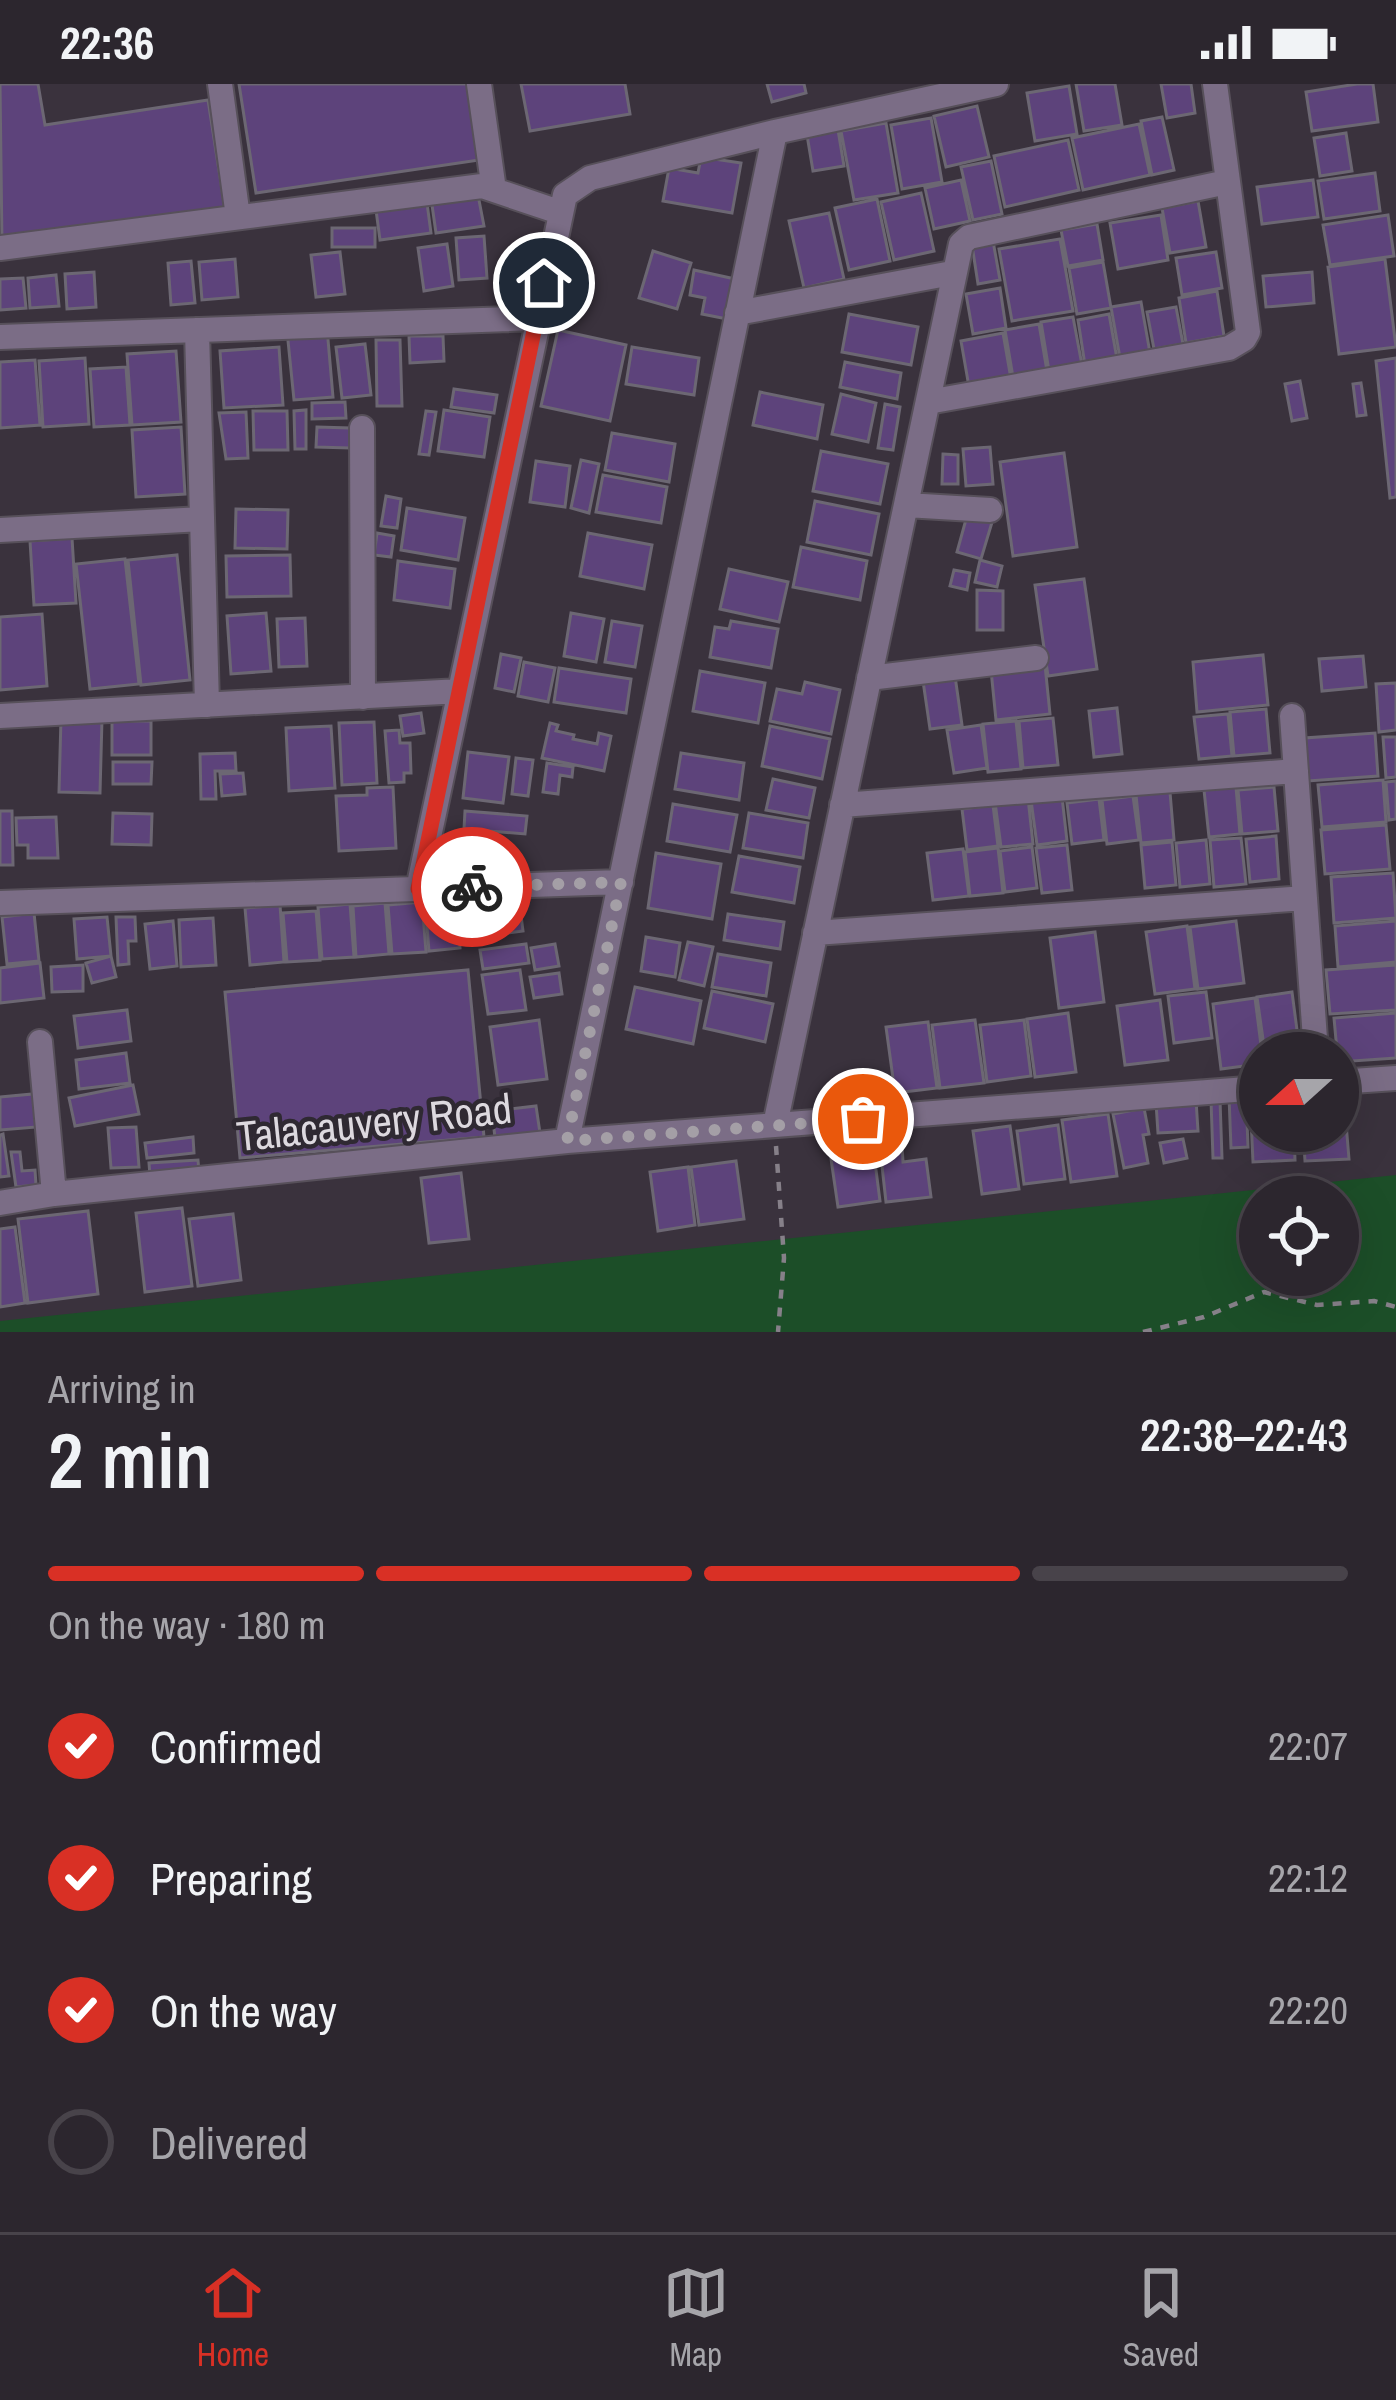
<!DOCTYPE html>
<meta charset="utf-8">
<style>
:root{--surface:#2c262e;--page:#342e36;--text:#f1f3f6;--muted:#a6a5aa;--line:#48434a;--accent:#d93025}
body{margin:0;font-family:"Archivo Narrow",sans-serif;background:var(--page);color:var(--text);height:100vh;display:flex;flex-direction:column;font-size:45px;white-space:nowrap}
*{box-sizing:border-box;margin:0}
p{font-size:39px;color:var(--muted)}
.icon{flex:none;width:66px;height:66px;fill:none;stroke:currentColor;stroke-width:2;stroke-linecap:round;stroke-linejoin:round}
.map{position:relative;height:1248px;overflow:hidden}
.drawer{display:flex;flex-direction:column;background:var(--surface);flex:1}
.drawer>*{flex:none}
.needle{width:78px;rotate:249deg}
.buttons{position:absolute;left:1239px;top:948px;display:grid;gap:24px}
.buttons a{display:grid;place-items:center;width:120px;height:120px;border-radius:50%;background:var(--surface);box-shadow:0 12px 48px #0002,0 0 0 3px var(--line);font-size:60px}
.pin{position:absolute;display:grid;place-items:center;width:102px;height:102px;color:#fff;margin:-51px;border:6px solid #fff;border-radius:50%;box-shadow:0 3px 12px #0007}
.courier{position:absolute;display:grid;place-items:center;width:120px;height:120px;margin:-60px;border:9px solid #d93025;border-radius:50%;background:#fff;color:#222;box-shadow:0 3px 15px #0007}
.head em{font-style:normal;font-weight:600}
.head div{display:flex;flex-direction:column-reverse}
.head{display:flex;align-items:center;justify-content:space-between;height:204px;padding:0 48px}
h1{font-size:78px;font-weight:600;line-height:90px}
.bar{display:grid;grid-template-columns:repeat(4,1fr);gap:18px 12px;align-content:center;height:144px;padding:0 48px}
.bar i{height:15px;border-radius:9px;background:var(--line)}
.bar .active{background:var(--accent)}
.bar p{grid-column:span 4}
ol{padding:0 48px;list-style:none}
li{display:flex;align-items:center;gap:36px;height:132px}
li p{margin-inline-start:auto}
li .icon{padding:12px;border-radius:50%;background:var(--accent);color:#fff;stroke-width:4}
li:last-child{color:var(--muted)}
li i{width:66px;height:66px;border:6px solid var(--line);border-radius:50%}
.status{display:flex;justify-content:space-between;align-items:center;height:84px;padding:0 60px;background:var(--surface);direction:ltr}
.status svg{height:33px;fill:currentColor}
.menu{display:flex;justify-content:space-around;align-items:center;height:168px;border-top:3px solid var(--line);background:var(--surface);font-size:33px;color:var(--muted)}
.menu a{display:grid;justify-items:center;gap:6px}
.menu .active{color:var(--accent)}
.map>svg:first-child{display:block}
.green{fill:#1c4e28;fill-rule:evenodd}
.building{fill:#5d437b;stroke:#6c6773;stroke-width:3}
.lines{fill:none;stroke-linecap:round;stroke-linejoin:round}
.minor-casing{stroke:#57505a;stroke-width:28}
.path{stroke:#868089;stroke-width:4.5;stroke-dasharray:9 9;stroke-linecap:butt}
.minor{stroke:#7b6d86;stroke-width:24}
.done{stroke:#a49fa6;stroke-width:12;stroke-dasharray:0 21.6}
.route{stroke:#d93025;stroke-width:15}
.labels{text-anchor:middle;stroke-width:9;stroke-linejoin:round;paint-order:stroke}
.street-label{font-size:42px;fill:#ddd9df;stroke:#2f2932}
</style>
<div class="status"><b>22:36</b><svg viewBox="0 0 49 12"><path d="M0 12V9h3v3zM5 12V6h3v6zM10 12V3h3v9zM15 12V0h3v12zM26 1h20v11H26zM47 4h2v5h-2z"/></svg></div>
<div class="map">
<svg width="1396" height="1248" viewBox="0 0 1396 1248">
<rect width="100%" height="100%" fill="#3a323d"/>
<path class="green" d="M1396 1091V1248H0V1237ZM1260 1113H1338V1191H1260Z"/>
<path class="building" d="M0 0H38L45 41 208 16 225 125 2 160Z
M239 0H468L479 76 256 109Z
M521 0H625L630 30 530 47Z
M767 0H804L806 9 772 18Z
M1076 0H1115L1122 41 1084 47Z
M1161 0H1191L1195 29 1167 34Z
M1357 0H1373L1378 38 1312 47 1306 8Z
M1069 2 1077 50 1035 57 1027 9Z
M977 22 989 73 946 83 934 32Z
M1162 33 1174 86 1152 91 1141 37Z
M931 34 942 98 902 105 891 41Z
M886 39 898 109 854 116 841 47Z
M1139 40 1150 91 1083 106 1072 54Z
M838 46 844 82 813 87 807 51Z
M1346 49 1352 87 1320 92 1314 54Z
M1068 56 1079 106 1005 123 994 72Z
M701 73 741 79 732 129 663 117 669 84 698 89Z
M991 77 1002 130 973 136 961 83Z
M1375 89 1380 127 1324 135 1318 97Z
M961 96 970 137 934 145 925 104Z
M1313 96 1318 133 1262 140 1257 103Z
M477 106 484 142 436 149 431 114Z
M921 109 934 167 894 176 881 118Z
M877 115 890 177 849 186 835 124Z
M1198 117 1206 163 1170 169 1162 124Z
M427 119 431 149 380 156 376 126Z
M829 129 844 195 804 204 789 137Z
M1161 131 1168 176 1118 185 1110 139Z
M1388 131 1394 172 1330 181 1323 141Z
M1097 140 1103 176 1068 182 1061 146Z
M332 144H375V163H332Z
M484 152 487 194 459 196 456 154Z
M1060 155 1073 227 1012 237 999 165Z
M993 157 1000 196 978 200 972 161Z
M447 160 453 202 424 207 418 164Z
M653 167 691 179 677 225 639 214Z
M340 168 345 210 316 213 311 171Z
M1216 168 1222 204 1182 211 1176 174Z
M235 175 238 213 202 216 199 178Z
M1385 175 1396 263 1339 270 1328 183Z
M191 177 195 219 171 221 168 179Z
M1103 178 1111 224 1077 230 1069 184Z
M694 186 735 195 727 235 702 230 705 214 690 211Z
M94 188 96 223 67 225 65 190Z
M1312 188 1314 219 1266 223 1263 192Z
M56 191 59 222 30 224 28 194Z
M23 194 26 224 0 226V195Z
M1000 204 1006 244 973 250 966 210Z
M1217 207 1224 252 1186 259 1179 214Z
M1141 218 1150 269 1120 274 1111 223Z
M1176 223 1183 260 1154 265 1147 228Z
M849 230 918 243 911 281 842 268Z
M1109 230 1117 275 1085 281 1078 236Z
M1073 233 1082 281 1049 287 1041 238Z
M1039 240 1047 287 1013 293 1005 246Z
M327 244 333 313 294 316 287 247Z
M558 246 626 261 610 337 541 322Z
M1003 249 1011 295 969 303 961 257Z
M409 252H443L444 277 410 279Z
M376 256H400L402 322H377Z
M365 260 371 311 342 314 336 263Z
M279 263 283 321 224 324 220 267Z
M632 263 699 274 694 311 626 300Z
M176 267 181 338 132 341 127 270Z
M85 274 89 340 43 343 39 277Z
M1396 274V413L1390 414 1376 277Z
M35 276 40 341 0 344V278Z
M845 278 901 289 897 315 840 303Z
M126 283 130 341 94 343 90 285Z
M1300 297 1307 334 1292 337 1285 300Z
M1361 299 1366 331 1357 332 1353 300Z
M454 305 497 311 494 329 451 323Z
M760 308 823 321 817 355 753 341Z
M841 310 876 319 868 358 832 350Z
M345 318 346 334 312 335V319Z
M885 320 900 323 893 366 878 364Z
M306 326V365H295L294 327Z
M444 326 490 333 484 373 438 367Z
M253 327H287L288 366H254Z
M426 327 436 328 429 371 419 370Z
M246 328 248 374 226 375 219 329Z
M181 343 185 410 136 413 132 346Z
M317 343 350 344V364L316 363Z
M612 349 675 360 669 398 605 386Z
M990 363 993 400 966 402 963 365Z
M821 367 888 380 880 420 813 407Z
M1064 369 1077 463 1013 472 1000 378Z
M943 370 958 371V400H942Z
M581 376 599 380 589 429 571 424Z
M536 377 570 382 565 423 530 418Z
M603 391 667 403 661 439 596 428Z
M386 412 401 415 397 444 381 442Z
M815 417 879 430 871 471 807 458Z
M407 424 465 434 458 476 401 466Z
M236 425 288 426 287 465 235 464Z
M968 428 993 435 981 475 957 468Z
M377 449 394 452 391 473 374 471Z
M588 449 652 461 644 505 580 492Z
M72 454 76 519 34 521 30 457Z
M801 463 867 477 860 516 793 503Z
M177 471 190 596 141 601 128 476Z
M290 471 291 512 227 513 226 472Z
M125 475 139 600 90 605 76 480Z
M980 476 1002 482 997 503 975 498Z
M398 477 455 485 450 524 394 516Z
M729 485 788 498 779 538 720 525Z
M954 486 970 489 967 506 950 502Z
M1084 495 1097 585 1048 592 1035 501Z
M977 506 1003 507V546H977Z
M266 529 271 587 231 590 227 532Z
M571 529 604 535 596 578 564 572Z
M42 530 47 602 0 606V533Z
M305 534 307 582 279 583 277 535Z
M612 537 642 542 635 583 605 578Z
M731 537 778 545 771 584 710 573 715 543 729 545Z
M501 570 521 574 514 608 495 604Z
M1263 571 1268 621 1197 628 1193 578Z
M1363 572 1366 603 1322 607 1319 575Z
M524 578 555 584 548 618 518 612Z
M1045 581 1050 630 996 636 991 586Z
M559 584 631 595 626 629 554 618Z
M700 587 765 599 758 639 693 627Z
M955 592 962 641 930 645 923 597Z
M805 598 840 606 831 650 770 637 777 605 802 610Z
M1396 599V646L1379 648 1376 600Z
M1117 624 1122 670 1094 673 1089 627Z
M1266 625 1270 669 1234 672 1230 628Z
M421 629 424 649 403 652 400 632Z
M1228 630 1232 672 1199 675 1194 633Z
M61 634 102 635 100 709 59 708Z
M1053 634 1058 681 1023 684 1019 637Z
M112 637H151V671H112Z
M1016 637 1021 685 988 688 983 640Z
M374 638 377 699 342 701 339 639Z
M550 639 558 641 556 647 574 651 573 655 597 660 599 649 611 652 604 687 542 674Z
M981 641 987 684 954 689 947 646Z
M331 642 335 704 289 707 286 644Z
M770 642 830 655 822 695 762 682Z
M399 646 400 659H410L411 689H404V698L389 699 385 647Z
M1375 649 1378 692 1308 697 1305 654Z
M1383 653H1396V693L1386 694Z
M468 668 509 673 503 719 463 714Z
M235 669 236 687H215L216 715H201L200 670Z
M681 669 744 679 739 716 675 705Z
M516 674 533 676 528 712 512 710Z
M113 678H152L151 700H113Z
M547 679 573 683 572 693 560 691 558 710 543 708Z
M243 689 245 710 222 712 220 690Z
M773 695 815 704 809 734 766 726Z
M1383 696 1386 738 1322 743 1318 701Z
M1396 697V735L1389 736 1386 698Z
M393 703 396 764 339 767 336 712 367 711V704Z
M1236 703 1240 750 1209 753 1204 706Z
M1274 703 1278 747 1242 750 1238 706Z
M1170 708 1174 756 1141 759 1136 711Z
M1133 712 1139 756 1107 760 1102 716Z
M1062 713 1067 757 1037 761 1031 716Z
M1028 714 1033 760 1001 763 995 718Z
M1099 715 1104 756 1072 760 1067 719Z
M673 720 737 731 730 768 667 757Z
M993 721 998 762 967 766 962 725Z
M0 727H12L13 781H0Z
M465 727 527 732 525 750 464 745Z
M113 729 152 730 151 761 112 760Z
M749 729 808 739 803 774 743 764Z
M56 733 58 774H28V761H17L16 734Z
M1386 741 1390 785 1325 790 1321 746Z
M1276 752 1279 795 1250 798 1246 755Z
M1241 754 1246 800 1214 803 1210 756Z
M1206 756 1210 800 1180 803 1176 759Z
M1172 758 1176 801 1145 804 1141 761Z
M1067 761 1072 806 1042 809 1036 764Z
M1032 763 1037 804 1005 808 1000 767Z
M998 764 1003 809 970 812 965 768Z
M963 765 969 812 933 816 927 769Z
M656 769 721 780 712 835 648 824Z
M739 772 800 783 794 819 732 808Z
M1393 789 1396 834 1334 839 1331 793Z
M456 815 460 864 429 867 425 817Z
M519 816 523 847 499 850 495 819Z
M422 818 426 868 392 870 388 821Z
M385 819 389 870 356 873 353 822Z
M350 820 354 873 322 875 318 823Z
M280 821 284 878 250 881 245 824Z
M316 827 320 876 287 878 283 829Z
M34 829 39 877 7 880 2 833Z
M728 830 784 838 780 865 724 856Z
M107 833 111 872 77 875 74 835Z
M116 833H135L136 857H128L129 880 118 881Z
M213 834 216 881 181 883 179 836Z
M173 837 177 882 150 885 145 840Z
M1236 837 1244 899 1198 905 1190 843Z
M1396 837V878L1338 883 1335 842Z
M1187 842 1195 905 1155 910 1146 848Z
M1095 848 1104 918 1059 924 1050 854Z
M646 853 680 859 675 893 641 887Z
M688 858 713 863 704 902 679 896Z
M526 860 529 879 483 885 480 866Z
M555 860 559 882 535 886 531 864Z
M718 870 771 879 766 912 712 903Z
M111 872 116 893 92 899 86 879Z
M40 879 44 914 0 919V884Z
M83 881V907L52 908 51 883Z
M1396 881V926L1330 930 1326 886Z
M468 886 484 1053 240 1074 225 908Z
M520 886 526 926 488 930 482 891Z
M559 889 562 910 534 914 530 893Z
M635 903 701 917 693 960 626 945Z
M712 907 773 920 765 958 704 944Z
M1206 908 1212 954 1174 959 1168 912Z
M1292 908 1300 969H1265L1257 913Z
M1255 914 1262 969 1260 980 1221 985 1213 920Z
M1160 916 1168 976 1125 981 1117 922Z
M127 926 131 957 78 964 74 932Z
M1068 929 1076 988 1035 993 1027 935Z
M1396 929V974L1338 978 1334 934Z
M539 936 547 995 498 1001 490 943Z
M975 936 984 999 940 1004 932 941Z
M1024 936 1031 992 987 998 980 941Z
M928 938 937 1004 895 1009 886 943Z
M126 969 130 999 79 1005 76 976Z
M133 1001 139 1030 75 1042 69 1014Z
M33 1010 37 1043 0 1046V1013Z
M1246 1011 1248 1063 1231 1064 1229 1012Z
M1250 1013H1260V1047H1294L1295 1076 1253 1078Z
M1196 1016 1198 1047 1158 1049 1156 1019Z
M1211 1016H1220L1222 1074H1213Z
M536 1022 540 1049 495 1054 492 1027Z
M1144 1024 1149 1050 1143 1051 1148 1079 1124 1084 1113 1030Z
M1108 1030 1117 1092 1071 1098 1062 1036Z
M1346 1039 1349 1075 1305 1077 1303 1047H1338V1040Z
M1058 1041 1065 1095 1024 1100 1017 1047Z
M1010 1042 1019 1105 982 1110 973 1047Z
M136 1043 139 1083 111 1084 108 1044Z
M3 1050 9 1092 0 1093V1051Z
M193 1053 194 1069 147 1074 145 1059Z
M872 1055 880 1117 838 1123 829 1061Z
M1183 1055 1187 1074 1164 1079 1160 1059Z
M902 1061 903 1078 926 1075 931 1113 886 1118 880 1064Z
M11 1068H20L22 1087 35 1086 36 1101 16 1103Z
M198 1076 199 1088 150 1092 149 1079Z
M736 1077 744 1135 699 1141 691 1083Z
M688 1083 695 1141 658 1147 650 1088Z
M461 1089 469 1155 429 1159 421 1094Z
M182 1124 192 1202 145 1208 136 1129Z
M88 1127 98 1210 28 1219 18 1135Z
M233 1130 241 1196 198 1202 189 1135Z
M15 1143 25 1219 0 1223V1145Z"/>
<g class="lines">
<g class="minor-casing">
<path id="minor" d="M220 0 238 133
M479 0 494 106
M0 164 482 102 559 128
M737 229 952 189
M197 246 207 621
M0 253 537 234
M928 318 1229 264 1244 255 1248 248 1215 0
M362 344 363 613
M906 421 990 426
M0 446 202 435
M869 594 1036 574
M0 632 460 607
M1292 632 1316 969
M842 721 1296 687
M418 805 565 111 590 94 775 48 996 0
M0 819 621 798
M815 849 1305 814
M40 958 54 1110
M1338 998 1396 994
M775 1041 961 160 969 153 1227 98
M567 1057 775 48
M0 1119 54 1110 567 1057 1260 1004"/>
</g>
<path class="path" d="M776 1062 784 1174 778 1248
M1143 1248 1204 1233 1264 1208 1317 1221 1374 1217 1396 1223"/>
<use href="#minor" class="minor"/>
</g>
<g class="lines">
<path class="done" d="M472 803 621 798 567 1057 863 1035"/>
<path class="route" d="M472 803 418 805 544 199"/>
</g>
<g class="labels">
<g class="street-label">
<text transform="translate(374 1038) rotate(-6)" y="15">Talacauvery Road</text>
</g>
</g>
</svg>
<div class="buttons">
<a><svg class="needle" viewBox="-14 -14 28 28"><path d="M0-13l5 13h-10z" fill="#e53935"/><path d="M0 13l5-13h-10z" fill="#a6a5aa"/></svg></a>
<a><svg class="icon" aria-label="locate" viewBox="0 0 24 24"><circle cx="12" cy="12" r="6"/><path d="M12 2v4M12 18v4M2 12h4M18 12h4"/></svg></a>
</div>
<div class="pin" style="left:863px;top:1035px;background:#ea580c"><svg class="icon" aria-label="bag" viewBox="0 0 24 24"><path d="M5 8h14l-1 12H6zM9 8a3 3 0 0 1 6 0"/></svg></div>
<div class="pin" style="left:544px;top:199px;background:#1f2937"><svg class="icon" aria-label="home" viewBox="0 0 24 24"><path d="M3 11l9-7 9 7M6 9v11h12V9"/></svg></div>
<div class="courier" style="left:472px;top:803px"><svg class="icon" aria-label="bike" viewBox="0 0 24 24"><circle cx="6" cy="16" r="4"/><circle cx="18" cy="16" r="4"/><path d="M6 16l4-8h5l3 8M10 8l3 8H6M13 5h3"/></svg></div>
</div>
<section class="drawer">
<div class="head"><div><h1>2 min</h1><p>Arriving in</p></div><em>22:38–22:43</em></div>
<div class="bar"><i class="active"></i><i class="active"></i><i class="active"></i><i></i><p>On the way · 180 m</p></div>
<ol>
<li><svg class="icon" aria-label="check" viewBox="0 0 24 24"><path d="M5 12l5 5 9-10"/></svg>Confirmed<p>22:07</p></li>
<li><svg class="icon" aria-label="check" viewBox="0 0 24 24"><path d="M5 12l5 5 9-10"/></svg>Preparing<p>22:12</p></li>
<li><svg class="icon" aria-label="check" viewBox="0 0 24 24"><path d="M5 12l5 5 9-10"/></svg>On the way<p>22:20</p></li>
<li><i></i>Delivered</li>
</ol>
</section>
<nav class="menu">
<a class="active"><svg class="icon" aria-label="home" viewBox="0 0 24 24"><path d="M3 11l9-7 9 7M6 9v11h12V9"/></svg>Home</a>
<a><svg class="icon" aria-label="map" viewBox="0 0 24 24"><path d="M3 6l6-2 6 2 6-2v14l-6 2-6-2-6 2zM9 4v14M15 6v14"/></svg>Map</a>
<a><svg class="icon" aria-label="saved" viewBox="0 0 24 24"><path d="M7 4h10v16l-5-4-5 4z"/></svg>Saved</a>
</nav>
